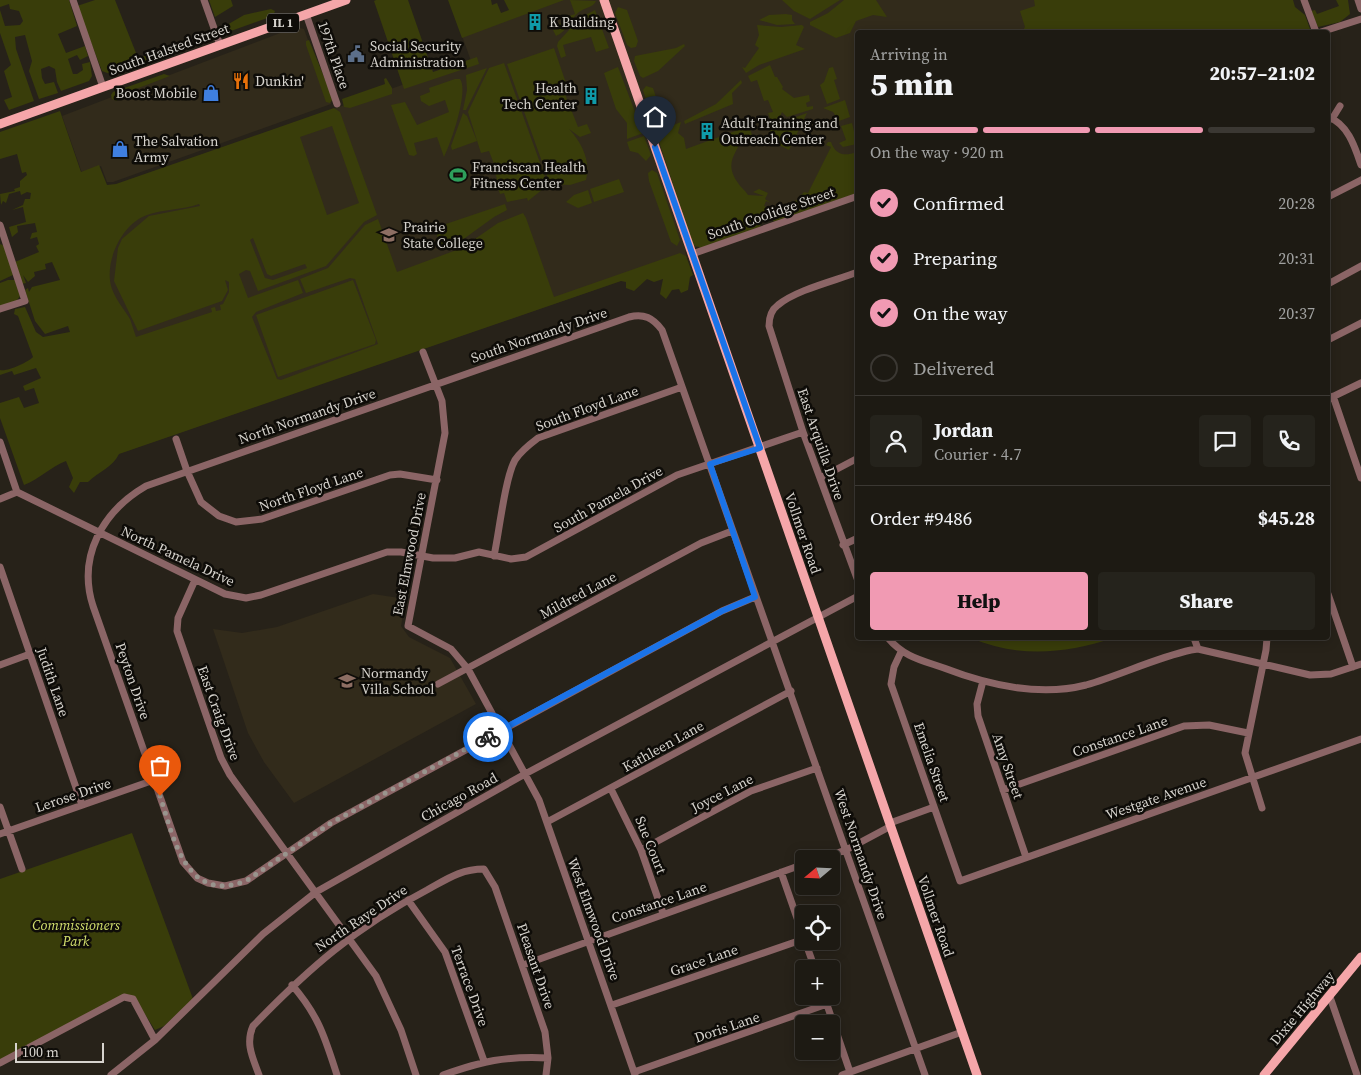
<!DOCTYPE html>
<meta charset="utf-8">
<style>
:root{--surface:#1d1a13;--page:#25231c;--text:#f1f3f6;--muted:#a0a1a0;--line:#3b3833;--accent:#f19ab3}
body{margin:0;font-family:"Source Serif 4",serif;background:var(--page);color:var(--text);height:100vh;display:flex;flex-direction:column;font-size:19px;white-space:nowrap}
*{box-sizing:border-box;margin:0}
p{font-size:16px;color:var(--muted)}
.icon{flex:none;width:28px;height:28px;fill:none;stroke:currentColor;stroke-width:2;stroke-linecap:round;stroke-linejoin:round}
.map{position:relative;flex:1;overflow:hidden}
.sheet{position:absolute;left:855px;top:30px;width:475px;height:610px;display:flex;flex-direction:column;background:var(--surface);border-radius:5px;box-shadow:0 2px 12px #0003,0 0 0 1px var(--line)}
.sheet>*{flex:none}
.needle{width:32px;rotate:251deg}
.buttons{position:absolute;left:795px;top:850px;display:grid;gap:10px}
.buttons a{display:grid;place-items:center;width:45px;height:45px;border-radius:5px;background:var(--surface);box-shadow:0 2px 12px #0003,0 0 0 1px var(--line);font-size:25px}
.scale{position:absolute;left:15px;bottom:12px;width:89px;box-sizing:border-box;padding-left:5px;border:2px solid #d6d3cd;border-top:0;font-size:14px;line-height:18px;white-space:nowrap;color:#d6d3cd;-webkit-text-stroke:4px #0e0c08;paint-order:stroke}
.pin{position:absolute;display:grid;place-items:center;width:42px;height:42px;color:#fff;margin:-51px -21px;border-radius:50% 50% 50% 0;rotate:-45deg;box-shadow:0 0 5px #0007}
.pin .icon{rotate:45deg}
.courier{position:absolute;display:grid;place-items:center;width:50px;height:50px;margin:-25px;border:4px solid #1a73e8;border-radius:50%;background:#fff;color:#222;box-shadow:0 1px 6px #0007}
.summary em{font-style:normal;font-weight:800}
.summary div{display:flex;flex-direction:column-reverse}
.summary{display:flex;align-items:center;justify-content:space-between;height:85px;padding:0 15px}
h1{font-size:32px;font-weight:800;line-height:38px}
.bar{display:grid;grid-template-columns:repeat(4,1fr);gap:8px 5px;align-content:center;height:60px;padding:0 15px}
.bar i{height:6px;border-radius:4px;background:var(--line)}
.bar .current{background:var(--accent)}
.bar p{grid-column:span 4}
.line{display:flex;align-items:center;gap:12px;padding:0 15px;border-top:1px solid var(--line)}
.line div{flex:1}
.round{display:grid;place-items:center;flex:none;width:52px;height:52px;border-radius:5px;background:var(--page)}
ol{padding:0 15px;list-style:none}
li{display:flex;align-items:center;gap:15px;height:55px}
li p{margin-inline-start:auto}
li .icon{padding:5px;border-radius:50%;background:var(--accent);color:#111;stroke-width:4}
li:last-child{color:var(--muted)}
li i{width:28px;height:28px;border:2px solid var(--line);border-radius:50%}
.action{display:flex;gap:10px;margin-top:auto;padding:10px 15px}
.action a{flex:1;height:58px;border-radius:5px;background:var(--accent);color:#111;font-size:20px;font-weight:800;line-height:58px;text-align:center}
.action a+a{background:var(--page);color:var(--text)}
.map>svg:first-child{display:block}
.built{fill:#322b1b}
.green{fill:#393d0a;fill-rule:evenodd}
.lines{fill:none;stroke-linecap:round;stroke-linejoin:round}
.minor{stroke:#8b6566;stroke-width:7}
.major{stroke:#f5a6a9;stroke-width:9}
.done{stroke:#99958e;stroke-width:5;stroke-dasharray:0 9}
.route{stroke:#1a73e8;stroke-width:6}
.labels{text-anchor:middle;stroke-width:5;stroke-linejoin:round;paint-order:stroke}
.shield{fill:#0e0c08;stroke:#9a9792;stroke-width:1}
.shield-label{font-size:12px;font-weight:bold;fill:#d6d3cd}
.poi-label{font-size:14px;fill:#d6d3cd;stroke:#0e0c08;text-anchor:start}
.street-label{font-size:14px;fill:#d6d3cd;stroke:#0e0c08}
.park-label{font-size:14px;font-style:italic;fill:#d3e06e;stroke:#0e0c08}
</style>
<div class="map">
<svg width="1361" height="1075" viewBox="0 0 1361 1075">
<rect width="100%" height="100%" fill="#272219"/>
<path class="built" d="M553 0H1282L1292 32H858L857 190 685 251 687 258 83 466 86 350 40 211 471 61 461 33Z
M296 27 304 29 331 104 113 182H107L101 166 82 173 62 116Z
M373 594 406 599 401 626 409 637 450 658 476 704 294 803 264 762 248 733 213 629 242 633 277 627Z"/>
<path class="green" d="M0 0H69L77 26 58 34 66 53 85 46 88 56 80 60 77 55 68 59 73 74H77L83 70 82 64 90 62 92 76 89 81 61 91 57 82 55 69 49 66 41 69 42 78 45 84 54 82 58 93 39 99 29 71 32 61 25 35 15 37 16 49 34 101 9 110 4 100 12 97 4 71 11 65 0 33V10L5 26 20 25 23 21 19 11 10 9 9 4 0 7Z
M95 0H115L138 58 151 54 152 59 110 74 102 71 77 6Z
M209 0H231L233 6 215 17Z
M376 0H408L433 72 477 57 479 64 404 89 374 1Z
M448 0H491L492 5 497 3 501 13 509 10 504 0H564L462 38Z
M570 0 596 1C593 8 585 7 579 12 570 19 567 32 556 36L553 30 560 28 559 24 570 20 569 16 575 14Z
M782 0H840L810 19 794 11Z
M844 0H876L887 17 873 15 856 21 850 33 836 38 810 25V22L828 13Z
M1034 0H1293L1295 7 1305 15 1310 29 1308 32H1022L1025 27 1020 11 1035 6Z
M1336 0H1348L1350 14 1340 22 1318 27 1311 11 1315 10 1317 14 1339 6Z
M618 7 627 10 638 41 636 47 631 48 627 45 615 13Z
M271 9 275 11 273 16 228 32 220 29 244 15Z
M595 10 609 48 596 52 591 37 563 45 566 56 561 58 557 46 558 42 581 17Z
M786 14 792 15V20L795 24 777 25 759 20 769 15Z
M757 25 781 27 802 25 804 27 796 45 805 49 759 65 746 73 742 67 745 68 759 48 755 45 759 35Z
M309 40 333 99 330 103 326 102 306 45V41Z
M684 44 685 46 658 71 643 78 640 76 634 61 635 56 676 48Z
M554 48 568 89 565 90V94L578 127 587 124 591 133 580 137 569 129C582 143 591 161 586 180L570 185 550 184 507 64Z
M504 63 548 185 528 201 527 198 507 202 504 193 500 194 495 180 497 179 494 170 496 169 489 151 481 153 468 112 489 68Z
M770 65 775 77H777L783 87 782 89 794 98 809 95 810 101 806 103 807 107 813 106V109L787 117 782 112 778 121H771L768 113 773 112 768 100 764 101 757 80 751 82 748 76Z
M618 67 643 133 627 139V123L616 109 604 73Z
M833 67 837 79 834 80 840 99 827 104 820 85 824 82 829 68Z
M487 68 466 110H463L467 90 466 75Z
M164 74 170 76 120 95 116 94 117 101 112 99 111 95 113 92Z
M386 78 392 88V94L350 108 344 107 342 99 385 84 384 79Z
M455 79H460C469 91 451 143 444 157L437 137 414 143 417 154 414 156 409 155 391 105 405 102 417 125 449 112 445 100 429 106 421 101 420 96 430 92 429 88Z
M741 80 742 83 732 93 733 104 685 124 684 121 716 104Z
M646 86 653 88 660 109 658 114 650 112 643 90Z
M845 100 850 117 839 121 833 112 823 108Z
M334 108 340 112 377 215 364 222 326 266 258 291 250 271 246 270 239 274 248 298 298 280 303 293 256 312 252 317 277 379 281 380 378 344 355 279 350 278 306 293 300 279 328 268 365 225 378 219 397 272 462 248 498 223 523 213 526 218 554 297 680 253 686 256 693 275 690 277 688 290 681 293 679 289 672 290 666 299 660 294 663 279 654 282 647 279 634 291 626 288V282L621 281 119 454C113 467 98 472 88 482H80L74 493 69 487 73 478 66 461C50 467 40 479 24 485L0 418V403L19 397 24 408 39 403 34 388 25 391 23 386 41 378 36 368 14 375 12 371 0 375V370C8 372 28 362 33 357L18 316 14 314 15 309 25 307 36 332 43 337 70 332 68 326 45 334 35 321 25 290 28 288 29 292 32 287 60 280 52 262 45 264 46 269 34 272 35 276 28 282 23 275 26 283 22 284 15 262 39 252 36 246 39 244 37 237 30 239 32 233 37 232 35 223 17 226 18 232 12 237 9 227 26 222 23 207 12 210 23 205 25 199H30L31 193 27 192 21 195 20 191 9 194 6 203 3 201 1 205 0 194 15 191 14 189 20 187V181L27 175 26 172 22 173 17 154 0 159V132L60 111 81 172 99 165 107 185 116 184ZM332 126 359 203 327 215 300 137ZM199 204 200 206 149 216 122 239 118 248 114 281 138 331 222 301 228 290 225 280 229 282V292L223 304 220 305 221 310 216 311 215 307 211 308 212 312 136 337C134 331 132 325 130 319 124 309 116 300 112 289 103 264 121 224 147 215 164 209 182 210 199 204ZM253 238 267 274 271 276 305 264 307 268 273 280 265 278 250 240Z
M463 113 467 116 477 141 452 150 451 146Z
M807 113 789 150 779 145 777 137 773 138 770 130 774 125 782 122 788 126V120Z
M681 122 678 133 684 138 686 149 749 126 753 138 758 142 755 145 752 144 753 138 744 136C735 155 724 163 738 183 741 188 745 190 748 195L764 196 753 192 759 189 768 193 765 199 771 203 766 201 764 206 769 208 759 228 701 248 693 245 656 132Z
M852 123 857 144 843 147 839 143 846 140 841 126Z
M644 136 651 155 646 161 638 153 630 151 627 142Z
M828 142H831C836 156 845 156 857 152V193L774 222 772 218 777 208 797 200 804 192 808 193 831 147 826 145Z
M652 170 657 173 680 240 677 246 671 242 649 181 648 173Z
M619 179 624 192 594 202 590 189Z
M588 190 592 203 578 208 566 202 574 195Z
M505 204 507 210 494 217 465 238 442 248 434 228Z
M0 244 5 246 13 275 0 281Z
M8 280H15L20 296 15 303 0 308V283Z
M353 280 376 340 375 344 278 377 256 315Z
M971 638H1113C1065 654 1018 658 971 638Z
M132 833 193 999 164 1026 155 1030 134 997 126 994 0 1060V879Z"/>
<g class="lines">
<path class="minor" d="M73 0 103 87
M204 0 220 45
M1304 0 1316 32
M1358 0 1361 9
M306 14 337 104
M1321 32 1361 19
M1328 117C1348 124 1355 147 1361 165
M1332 119 1340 106
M1328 197 1361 180
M0 225 25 301 0 309
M692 254 858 196
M858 272C834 281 796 290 778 305 771 310 769 319 769 326L803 432 858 581
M1328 284 1361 266
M1328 340 1361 323
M423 352 442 401 445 433 408 626 451 649 468 669 539 800 635 1075
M1333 396 1361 478
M1328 399 1361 383
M176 439 187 471 201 502 219 516 236 522 262 519 390 475 400 474 437 480
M0 442 17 492
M820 478 858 458
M17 492 225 594 246 598 261 595 387 552H401L433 558H455L479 552 511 559 526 557 677 475 803 432
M0 499 17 492
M843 545 858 538
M494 556C499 533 505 478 515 460 521 451 530 444 538 438L682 387
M0 567 82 805
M195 580 178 618 177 631 221 758 230 775 376 976 401 1030 416 1075
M1328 594 1353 667
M755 597 722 611 331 823 246 881 225 886 208 883 197 878 183 862 93 606C77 556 103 511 146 486L629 317C644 313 653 318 662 330L925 1075
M888 638C904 657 921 660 944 668 988 685 1039 697 1086 685 1121 675 1155 658 1191 650L1198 649 1310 675 1331 674 1361 664
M1194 638 1198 649
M901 652 894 667 891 684 960 881 1361 739
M0 665 30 654
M983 681 977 704 978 716 1026 857
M438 684 701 543 732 531
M611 789 641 850 663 913
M1003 790 1184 726 1209 725 1248 733
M0 807 22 869
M1262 808 1245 753 1266 650 1267 638
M547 822 791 691
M890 823 934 807
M0 834 154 780
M641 850 751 791 817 768
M819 859 846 850 891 826
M781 872 804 938
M408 900 445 952 484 1061
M805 941 815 969
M523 965 804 864
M292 985C319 1016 325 1038 337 1075
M824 996 850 1072
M1330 997 1357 1075
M612 1005 804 939
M0 1063 124 997 133 999 155 1040
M634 1072 827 1004
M111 1075 155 1040 263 934 316 892 525 774 858 596
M259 1075C253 1058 245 1044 253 1026 308 969 356 927 427 890 447 879 461 869 484 869L495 887 545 1032 548 1058 546 1075
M443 1075C483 1061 504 1056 548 1058
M842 1075 962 1032"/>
<path class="major" d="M604 0 977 1075
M0 124 346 0
M1264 1075 1361 957"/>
</g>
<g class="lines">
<path class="done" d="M160 796C174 838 185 904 246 881L331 823 488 737"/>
<path class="route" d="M488 737 722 611 755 597 710 464 760 448 655 147"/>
</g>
<defs>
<g id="building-bare" transform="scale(1.35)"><path d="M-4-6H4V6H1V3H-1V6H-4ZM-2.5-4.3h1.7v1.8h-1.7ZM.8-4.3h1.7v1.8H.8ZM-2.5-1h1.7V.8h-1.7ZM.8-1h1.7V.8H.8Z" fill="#0f9aa8" stroke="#0e0c08" stroke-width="2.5" paint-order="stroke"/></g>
<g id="civic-bare" transform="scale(1.35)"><path d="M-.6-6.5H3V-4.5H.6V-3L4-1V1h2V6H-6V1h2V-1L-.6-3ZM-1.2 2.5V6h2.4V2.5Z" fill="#5c6f8a" stroke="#0e0c08" stroke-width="2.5" paint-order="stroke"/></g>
<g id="restaurant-bare" transform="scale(1.35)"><path d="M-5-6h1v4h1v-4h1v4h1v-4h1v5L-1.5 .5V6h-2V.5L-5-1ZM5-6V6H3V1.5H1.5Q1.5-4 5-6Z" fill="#e8710a" stroke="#0e0c08" stroke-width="2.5" paint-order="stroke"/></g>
<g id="shop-bare" transform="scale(1.35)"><path d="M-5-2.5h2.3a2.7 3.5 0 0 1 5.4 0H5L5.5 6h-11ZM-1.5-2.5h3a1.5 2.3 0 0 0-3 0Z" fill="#3f7fe0" stroke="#0e0c08" stroke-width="2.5" paint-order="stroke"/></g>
<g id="stadium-bare" transform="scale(1.35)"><path d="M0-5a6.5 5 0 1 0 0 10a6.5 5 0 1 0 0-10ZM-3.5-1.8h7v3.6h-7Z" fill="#2e9e5b" stroke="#0e0c08" stroke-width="2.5" paint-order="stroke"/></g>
<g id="university-bare" transform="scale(1.35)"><path d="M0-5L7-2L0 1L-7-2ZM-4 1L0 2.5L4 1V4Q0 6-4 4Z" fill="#8d6e63" stroke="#0e0c08" stroke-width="2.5" paint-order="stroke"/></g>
<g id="school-bare" transform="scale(1.35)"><path d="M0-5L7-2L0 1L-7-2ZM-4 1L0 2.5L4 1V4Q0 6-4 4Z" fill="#8d6e63" stroke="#0e0c08" stroke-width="2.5" paint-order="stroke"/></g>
</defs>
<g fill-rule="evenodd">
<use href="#building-bare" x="535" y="22"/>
<use href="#civic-bare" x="356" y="54"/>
<use href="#restaurant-bare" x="241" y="81"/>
<use href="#shop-bare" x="211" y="93"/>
<use href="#building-bare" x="591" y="96"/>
<use href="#building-bare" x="707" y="131"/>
<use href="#shop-bare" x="120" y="149"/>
<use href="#stadium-bare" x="458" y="175"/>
<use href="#university-bare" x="389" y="235"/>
<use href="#school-bare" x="347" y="681"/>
</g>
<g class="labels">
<rect class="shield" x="267" y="13.5" width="32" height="19" rx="4"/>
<g class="shield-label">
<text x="283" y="27">IL 1</text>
</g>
<g class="poi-label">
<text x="549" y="27">K Building</text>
<text x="370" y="51">Social Security<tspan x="370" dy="16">Administration</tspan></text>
<text x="255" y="86">Dunkin'</text>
<text x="577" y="93" text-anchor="end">Health<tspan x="577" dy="16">Tech Center</tspan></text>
<text x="197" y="98" text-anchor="end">Boost Mobile</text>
<text x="721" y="128">Adult Training and<tspan x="721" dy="16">Outreach Center</tspan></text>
<text x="134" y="146">The Salvation<tspan x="134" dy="16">Army</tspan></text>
<text x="472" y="172">Franciscan Health<tspan x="472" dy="16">Fitness Center</tspan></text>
<text x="403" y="232">Prairie<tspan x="403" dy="16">State College</tspan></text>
<text x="361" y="678">Normandy<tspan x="361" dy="16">Villa School</tspan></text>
</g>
<g class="street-label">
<text transform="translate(169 49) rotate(-20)" y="5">South Halsted Street</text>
<text transform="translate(334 55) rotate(71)" y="5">197th Place</text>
<text transform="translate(771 213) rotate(-19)" y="5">South Coolidge Street</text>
<text transform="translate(539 335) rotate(-19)" y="5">South Normandy Drive</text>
<text transform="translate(587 408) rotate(-20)" y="5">South Floyd Lane</text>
<text transform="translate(307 416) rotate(-19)" y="5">North Normandy Drive</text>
<text transform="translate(821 444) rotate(71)" y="5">East Arquilla Drive</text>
<text transform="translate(311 489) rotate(-19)" y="5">North Floyd Lane</text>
<text transform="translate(608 499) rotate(-29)" y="5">South Pamela Drive</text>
<text transform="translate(803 533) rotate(71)" y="5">Vollmer Road</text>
<text transform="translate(409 554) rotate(-79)" y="5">East Elmwood Drive</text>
<text transform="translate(178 556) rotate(25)" y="5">North Pamela Drive</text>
<text transform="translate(578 595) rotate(-28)" y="5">Mildred Lane</text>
<text transform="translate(133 681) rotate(71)" y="5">Peyton Drive</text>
<text transform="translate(53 682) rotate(71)" y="5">Judith Lane</text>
<text transform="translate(219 713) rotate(70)" y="5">East Craig Drive</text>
<text transform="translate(1120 736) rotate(-19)" y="5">Constance Lane</text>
<text transform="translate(663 746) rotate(-29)" y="5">Kathleen Lane</text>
<text transform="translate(932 762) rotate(71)" y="5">Emelia Street</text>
<text transform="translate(1008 766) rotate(71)" y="5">Amy Street</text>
<text transform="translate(722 793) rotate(-27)" y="5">Joyce Lane</text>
<text transform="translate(73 795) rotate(-19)" y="5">Lerose Drive</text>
<text transform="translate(459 797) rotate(-29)" y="5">Chicago Road</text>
<text transform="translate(1156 798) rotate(-19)" y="5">Westgate Avenue</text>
<text transform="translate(651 845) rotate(68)" y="5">Sue Court</text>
<text transform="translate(861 854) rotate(71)" y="5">West Normandy Drive</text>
<text transform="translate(659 902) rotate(-19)" y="5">Constance Lane</text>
<text transform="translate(936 916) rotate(71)" y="5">Vollmer Road</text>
<text transform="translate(361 918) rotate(-34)" y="5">North Raye Drive</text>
<text transform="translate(594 919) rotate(70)" y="5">West Elmwood Drive</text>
<text transform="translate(704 960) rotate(-19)" y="5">Grace Lane</text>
<text transform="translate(536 966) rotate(71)" y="5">Pleasant Drive</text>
<text transform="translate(470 986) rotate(70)" y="5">Terrace Drive</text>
<text transform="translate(1302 1008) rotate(-50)" y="5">Dixie Highway</text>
<text transform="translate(727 1027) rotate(-19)" y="5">Doris Lane</text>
</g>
<g class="park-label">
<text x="76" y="930">Commissioners<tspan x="76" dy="16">Park</tspan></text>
</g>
</g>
</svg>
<div class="buttons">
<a><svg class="needle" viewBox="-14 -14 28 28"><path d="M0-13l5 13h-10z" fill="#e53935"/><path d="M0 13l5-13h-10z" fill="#a0a1a0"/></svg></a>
<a><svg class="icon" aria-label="locate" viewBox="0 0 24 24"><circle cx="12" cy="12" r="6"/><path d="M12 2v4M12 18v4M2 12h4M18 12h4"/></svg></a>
<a>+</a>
<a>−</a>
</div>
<div class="scale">100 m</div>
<div class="pin" style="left:160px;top:796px;background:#ea580c"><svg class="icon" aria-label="bag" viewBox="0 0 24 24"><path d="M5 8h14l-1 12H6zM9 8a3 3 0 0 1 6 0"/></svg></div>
<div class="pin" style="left:655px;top:147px;background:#1f2937"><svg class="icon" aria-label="home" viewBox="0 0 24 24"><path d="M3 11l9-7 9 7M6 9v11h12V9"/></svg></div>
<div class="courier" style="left:488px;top:737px"><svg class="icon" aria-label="bike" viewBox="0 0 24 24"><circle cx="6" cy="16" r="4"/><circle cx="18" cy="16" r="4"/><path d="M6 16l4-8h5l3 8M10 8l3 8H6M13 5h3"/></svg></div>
<section class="sheet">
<div class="summary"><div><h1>5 min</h1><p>Arriving in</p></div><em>20:57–21:02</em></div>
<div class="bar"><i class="current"></i><i class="current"></i><i class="current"></i><i></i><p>On the way · 920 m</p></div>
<ol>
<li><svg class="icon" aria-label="check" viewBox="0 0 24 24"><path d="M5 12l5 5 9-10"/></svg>Confirmed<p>20:28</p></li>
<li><svg class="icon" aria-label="check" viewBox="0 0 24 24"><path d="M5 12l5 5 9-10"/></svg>Preparing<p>20:31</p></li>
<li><svg class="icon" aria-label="check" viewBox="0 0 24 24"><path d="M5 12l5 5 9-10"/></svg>On the way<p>20:37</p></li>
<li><i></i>Delivered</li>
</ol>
<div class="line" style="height:90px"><a class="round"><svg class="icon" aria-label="person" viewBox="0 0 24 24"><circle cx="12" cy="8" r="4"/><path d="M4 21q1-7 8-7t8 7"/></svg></a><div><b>Jordan</b><p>Courier · 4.7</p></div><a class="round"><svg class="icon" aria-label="chat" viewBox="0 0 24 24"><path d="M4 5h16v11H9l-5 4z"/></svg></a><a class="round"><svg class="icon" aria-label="phone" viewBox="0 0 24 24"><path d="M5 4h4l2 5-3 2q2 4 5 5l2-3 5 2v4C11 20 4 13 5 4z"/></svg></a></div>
<div class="line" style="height:65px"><div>Order #9486</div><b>$45.28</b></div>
<div class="action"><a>Help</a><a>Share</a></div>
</section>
</div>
